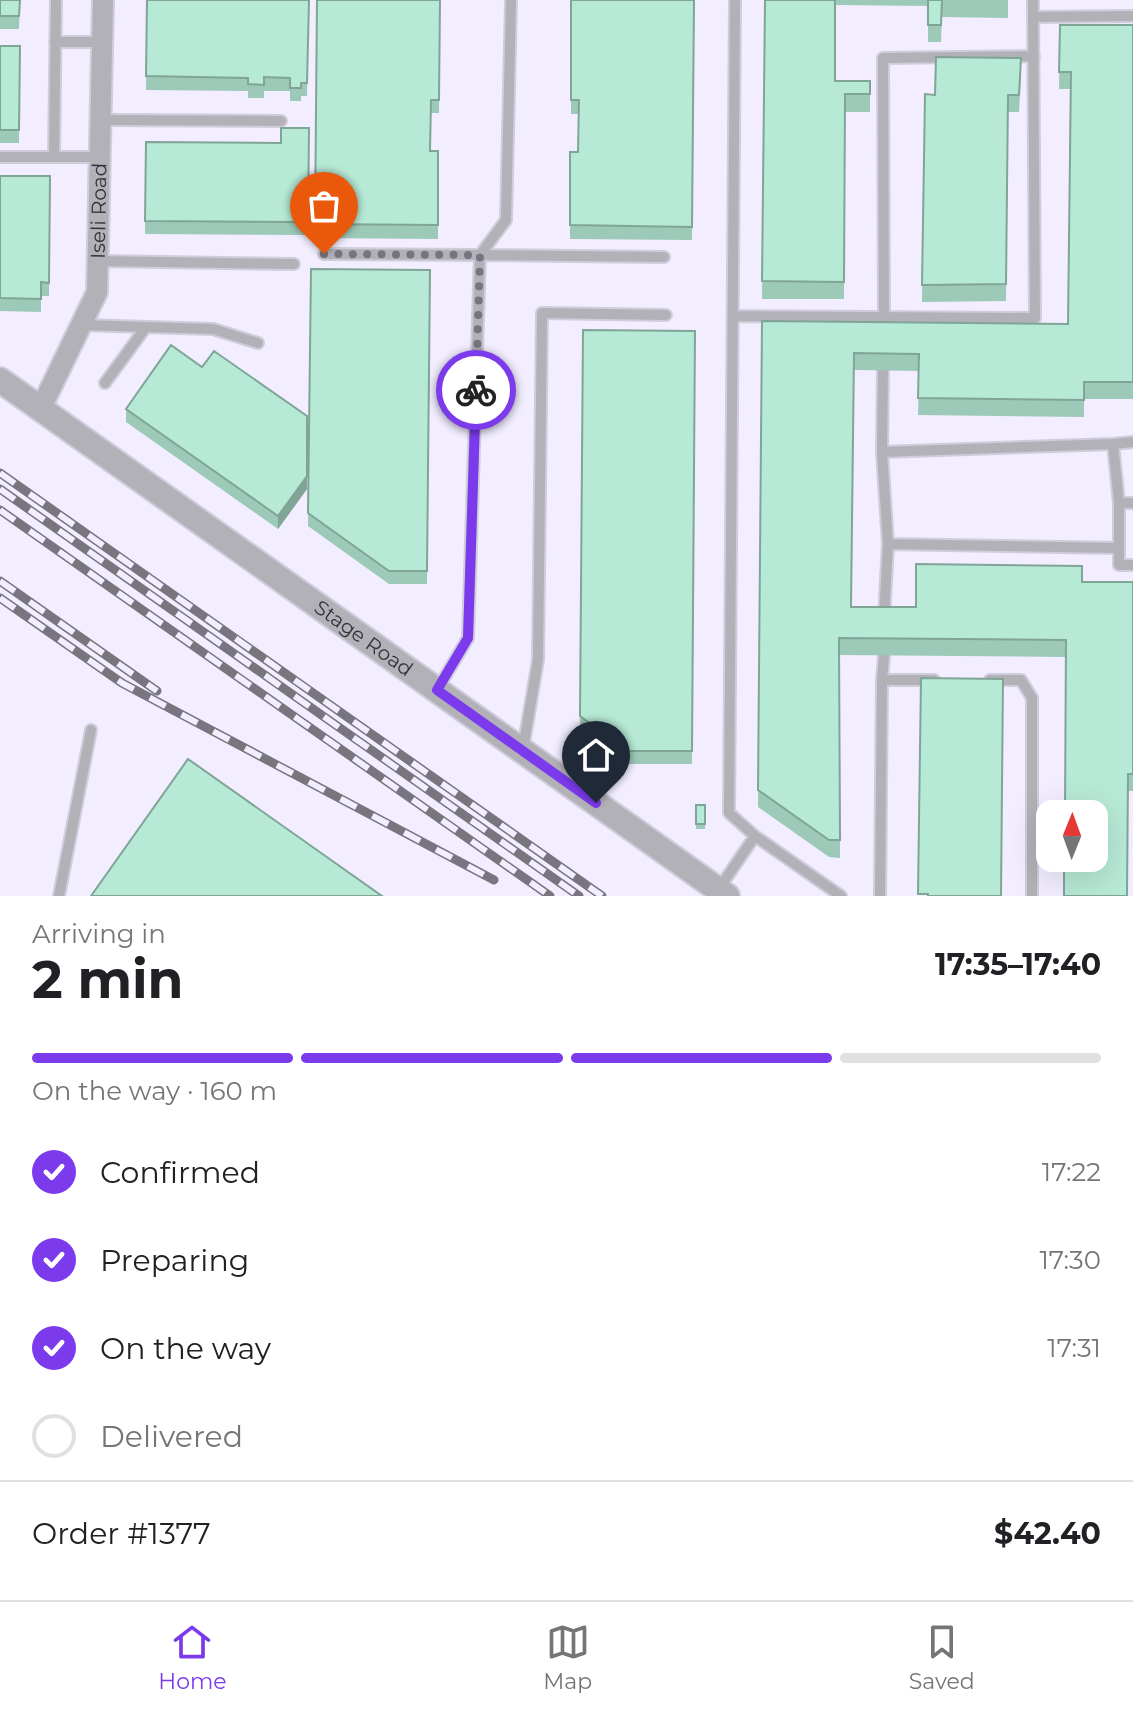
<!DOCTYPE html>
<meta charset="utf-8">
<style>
:root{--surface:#fff;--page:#f6f6f6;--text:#202124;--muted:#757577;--line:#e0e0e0;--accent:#7c3aed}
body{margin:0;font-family:Montserrat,sans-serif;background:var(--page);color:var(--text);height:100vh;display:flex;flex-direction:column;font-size:30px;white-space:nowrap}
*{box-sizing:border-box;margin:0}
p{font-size:26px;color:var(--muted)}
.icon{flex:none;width:44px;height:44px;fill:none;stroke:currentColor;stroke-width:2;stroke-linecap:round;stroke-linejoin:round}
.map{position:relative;height:896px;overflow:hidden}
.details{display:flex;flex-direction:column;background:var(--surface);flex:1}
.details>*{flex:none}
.needle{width:52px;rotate:1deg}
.fabs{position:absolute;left:1036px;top:800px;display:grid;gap:16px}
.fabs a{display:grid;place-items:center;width:72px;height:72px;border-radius:16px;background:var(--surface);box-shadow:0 8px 32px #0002;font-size:40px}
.pin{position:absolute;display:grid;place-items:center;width:68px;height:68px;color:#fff;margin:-82px -34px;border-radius:50% 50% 50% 0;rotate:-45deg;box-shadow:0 0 8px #0007}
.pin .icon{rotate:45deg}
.courier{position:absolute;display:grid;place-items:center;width:80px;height:80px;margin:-40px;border:6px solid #7c3aed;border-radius:50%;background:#fff;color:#222;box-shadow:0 2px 10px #0007}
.head em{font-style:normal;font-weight:700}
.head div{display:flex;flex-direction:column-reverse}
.head{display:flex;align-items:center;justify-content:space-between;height:136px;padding:0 32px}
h1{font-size:52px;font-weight:700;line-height:60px}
.bar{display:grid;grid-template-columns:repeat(4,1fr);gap:12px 8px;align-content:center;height:96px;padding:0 32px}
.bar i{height:10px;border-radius:6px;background:var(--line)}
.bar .on{background:var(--accent)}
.bar p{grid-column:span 4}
.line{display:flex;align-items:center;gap:20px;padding:0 32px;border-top:2px solid var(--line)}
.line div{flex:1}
ol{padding:0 32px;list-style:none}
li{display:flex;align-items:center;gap:24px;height:88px}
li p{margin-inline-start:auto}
li .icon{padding:8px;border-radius:50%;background:var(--accent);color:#fff;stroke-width:4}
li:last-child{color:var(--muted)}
li i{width:44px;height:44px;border:4px solid var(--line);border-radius:50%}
.dock{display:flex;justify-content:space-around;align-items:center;height:112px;border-top:2px solid var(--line);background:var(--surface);font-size:22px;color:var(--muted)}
.dock a{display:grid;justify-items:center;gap:4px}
.dock .on{color:var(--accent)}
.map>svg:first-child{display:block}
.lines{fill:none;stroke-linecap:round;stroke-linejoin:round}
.service-casing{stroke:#d0ccdb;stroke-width:14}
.minor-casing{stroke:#d0ccdb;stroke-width:24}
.tertiary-casing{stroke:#d0ccdb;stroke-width:28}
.service{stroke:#b3b1b8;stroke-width:10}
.minor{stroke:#b3b1b8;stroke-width:20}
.tertiary{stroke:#b3b1b8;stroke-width:24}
.rail-casing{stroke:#78757f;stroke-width:9}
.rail{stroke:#f2eeff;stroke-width:6;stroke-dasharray:18;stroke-linecap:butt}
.wall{fill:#9dc9b8}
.shaded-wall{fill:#80a496}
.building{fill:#b7ead6;stroke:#80a496;stroke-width:2}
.done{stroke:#76747e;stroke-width:8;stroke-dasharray:0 14.4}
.route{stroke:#7c3aed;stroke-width:10}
.labels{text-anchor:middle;stroke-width:6;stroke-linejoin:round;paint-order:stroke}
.street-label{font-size:20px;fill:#343238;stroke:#f2eeff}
</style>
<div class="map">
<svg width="1133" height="896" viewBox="0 0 1133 896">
<rect width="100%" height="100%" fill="#f2eeff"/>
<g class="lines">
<g class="service-casing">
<path id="service" d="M735 0 729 813 755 836 841 896
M1033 17 1133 16
M55 42H102
M100 120 281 121
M0 157H54L56 0
M54 157H100
M324 254 480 255 506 220 511 0
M98 261 294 264
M733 316 1035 318 1033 0
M884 321 883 58 1034 56
M82 325 213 329 258 343
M105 383 146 327
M1133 442 1113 444 1119 503H1133
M1113 444 882 452 888 544 1118 548
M882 452 883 370
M1119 503V565H1133
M884 618 888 544
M882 680 884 656
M990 680H1021L1032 698V896
M437 690 468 638 480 255 664 257
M523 749 538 660 542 313 666 315
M718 890 755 836
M59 896 91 730
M880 896 882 680H934"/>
</g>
<g class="minor-casing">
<g id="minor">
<path id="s1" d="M41 408 97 292 103 0"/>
</g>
</g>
<g class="tertiary-casing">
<g id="tertiary">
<path id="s2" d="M0 380 727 896"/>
</g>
</g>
<use href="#service" class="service"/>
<use href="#minor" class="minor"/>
<use href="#tertiary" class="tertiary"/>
<g class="rail-casing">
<path id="rail" d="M0 473 602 896
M0 489 579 896
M0 510 550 896
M0 581 157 691
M0 598 122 683 494 880"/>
</g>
<use href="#rail" class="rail"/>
</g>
<path class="wall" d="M0 0H20L19 29H0Z
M147 0H309L307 96H301V101H290V91H264V98H248V91L146 90Z
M317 0H440L439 113H431V151H438V239L315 238Z
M571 0H694L692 240 570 239V152H578L579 114H571Z
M765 0H1008V18L942 17 941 42H928V6L836 5 835 81H870V112H845L844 299H762Z
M1060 25H1133V399H1084V417L918 415 919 371 854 370 851 607H916L1082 582H1133V791H1128L1094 814H1065L1066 657 839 655 840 858 829 857 758 807 762 321 1068 324 1070 89H1059Z
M0 46H20L19 143H0Z
M1021 75 1019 112H1008L1006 301 922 302 925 94 935 95Z
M309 128 308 235 145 234 146 142 281 143Z
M0 176H50L49 296H41V312L0 311Z
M311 269 430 270 427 584H389L308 526Z
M583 330 695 331 692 764H628L580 729Z
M126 409 307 489 278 529 126 422Z
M696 805H705V829H696Z"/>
<path class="shaded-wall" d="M307 476V489L278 529V516Z"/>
<path class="building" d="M0 0H20L19 16H0Z
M147 0H309L307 83H301V88H290V78L264 77V85L248 84V78L146 76Z
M317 0H440L439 100H431L430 151H438V225L315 224Z
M571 0H694L692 227 570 225V152H578L579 100H571Z
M765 0H835V81H870V94H845L844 282 762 281Z
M928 0H942L941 25H928Z
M1060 25H1133V382H1084V400L918 398 919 354 854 353 851 607H916V564L1082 566V582H1133V774H1128L1127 896H1064V858H1094V814H1072V810H1065L1066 640 839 638 840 840H829L758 790 762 321 1068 324 1071 72H1059Z
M0 46H20L19 130H0Z
M936 57 1021 58 1019 95H1008L1006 284 922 285 925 94 935 95Z
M281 128H309L308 222 145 221 146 142 281 143Z
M0 176H50L49 283 41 282V299L0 298Z
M311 269 430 270 427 571H389L308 513Z
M583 330 695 331 692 751H628L580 716Z
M171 345 202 367 214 351 307 416V476L278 516 126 409Z
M921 678 1003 679 1001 896H928V894H918Z
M188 759 382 896H91Z
M696 805H705V824H696Z"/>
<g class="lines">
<path class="done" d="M324 254 480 255 476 390"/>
<path class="route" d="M476 390 468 638 437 690 596 803"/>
</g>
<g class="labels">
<g class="street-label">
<text dy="7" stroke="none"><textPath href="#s1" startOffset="210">Iseli Road</textPath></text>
<text dy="7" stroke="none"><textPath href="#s2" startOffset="446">Stage Road</textPath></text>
</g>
</g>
</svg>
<div class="fabs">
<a><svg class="needle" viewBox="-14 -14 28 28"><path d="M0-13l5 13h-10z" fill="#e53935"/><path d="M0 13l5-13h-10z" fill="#757577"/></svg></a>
</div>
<div class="pin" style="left:324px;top:254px;background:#ea580c"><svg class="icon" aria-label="bag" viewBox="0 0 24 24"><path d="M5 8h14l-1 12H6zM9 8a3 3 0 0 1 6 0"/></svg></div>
<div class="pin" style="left:596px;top:803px;background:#1f2937"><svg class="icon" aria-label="home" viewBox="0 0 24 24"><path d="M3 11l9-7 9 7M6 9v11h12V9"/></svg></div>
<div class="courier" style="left:476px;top:390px"><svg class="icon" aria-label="bike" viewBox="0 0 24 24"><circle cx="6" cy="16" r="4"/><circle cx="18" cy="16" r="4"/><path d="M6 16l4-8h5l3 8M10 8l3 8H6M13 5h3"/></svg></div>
</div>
<section class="details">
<div class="head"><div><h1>2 min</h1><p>Arriving in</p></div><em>17:35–17:40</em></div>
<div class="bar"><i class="on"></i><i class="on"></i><i class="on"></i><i></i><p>On the way · 160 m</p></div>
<ol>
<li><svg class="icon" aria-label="check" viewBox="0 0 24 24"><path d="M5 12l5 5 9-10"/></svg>Confirmed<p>17:22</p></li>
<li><svg class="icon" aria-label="check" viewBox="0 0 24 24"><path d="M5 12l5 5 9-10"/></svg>Preparing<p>17:30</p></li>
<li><svg class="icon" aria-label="check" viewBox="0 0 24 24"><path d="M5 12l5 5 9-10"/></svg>On the way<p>17:31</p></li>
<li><i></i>Delivered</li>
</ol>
<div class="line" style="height:104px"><div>Order #1377</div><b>$42.40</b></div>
</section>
<nav class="dock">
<a class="on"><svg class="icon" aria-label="home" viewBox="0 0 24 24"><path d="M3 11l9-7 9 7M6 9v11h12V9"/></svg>Home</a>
<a><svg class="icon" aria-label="map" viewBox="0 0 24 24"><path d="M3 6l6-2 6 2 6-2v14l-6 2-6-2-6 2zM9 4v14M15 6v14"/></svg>Map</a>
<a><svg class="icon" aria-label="saved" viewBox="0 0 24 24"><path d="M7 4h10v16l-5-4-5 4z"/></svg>Saved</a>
</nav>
